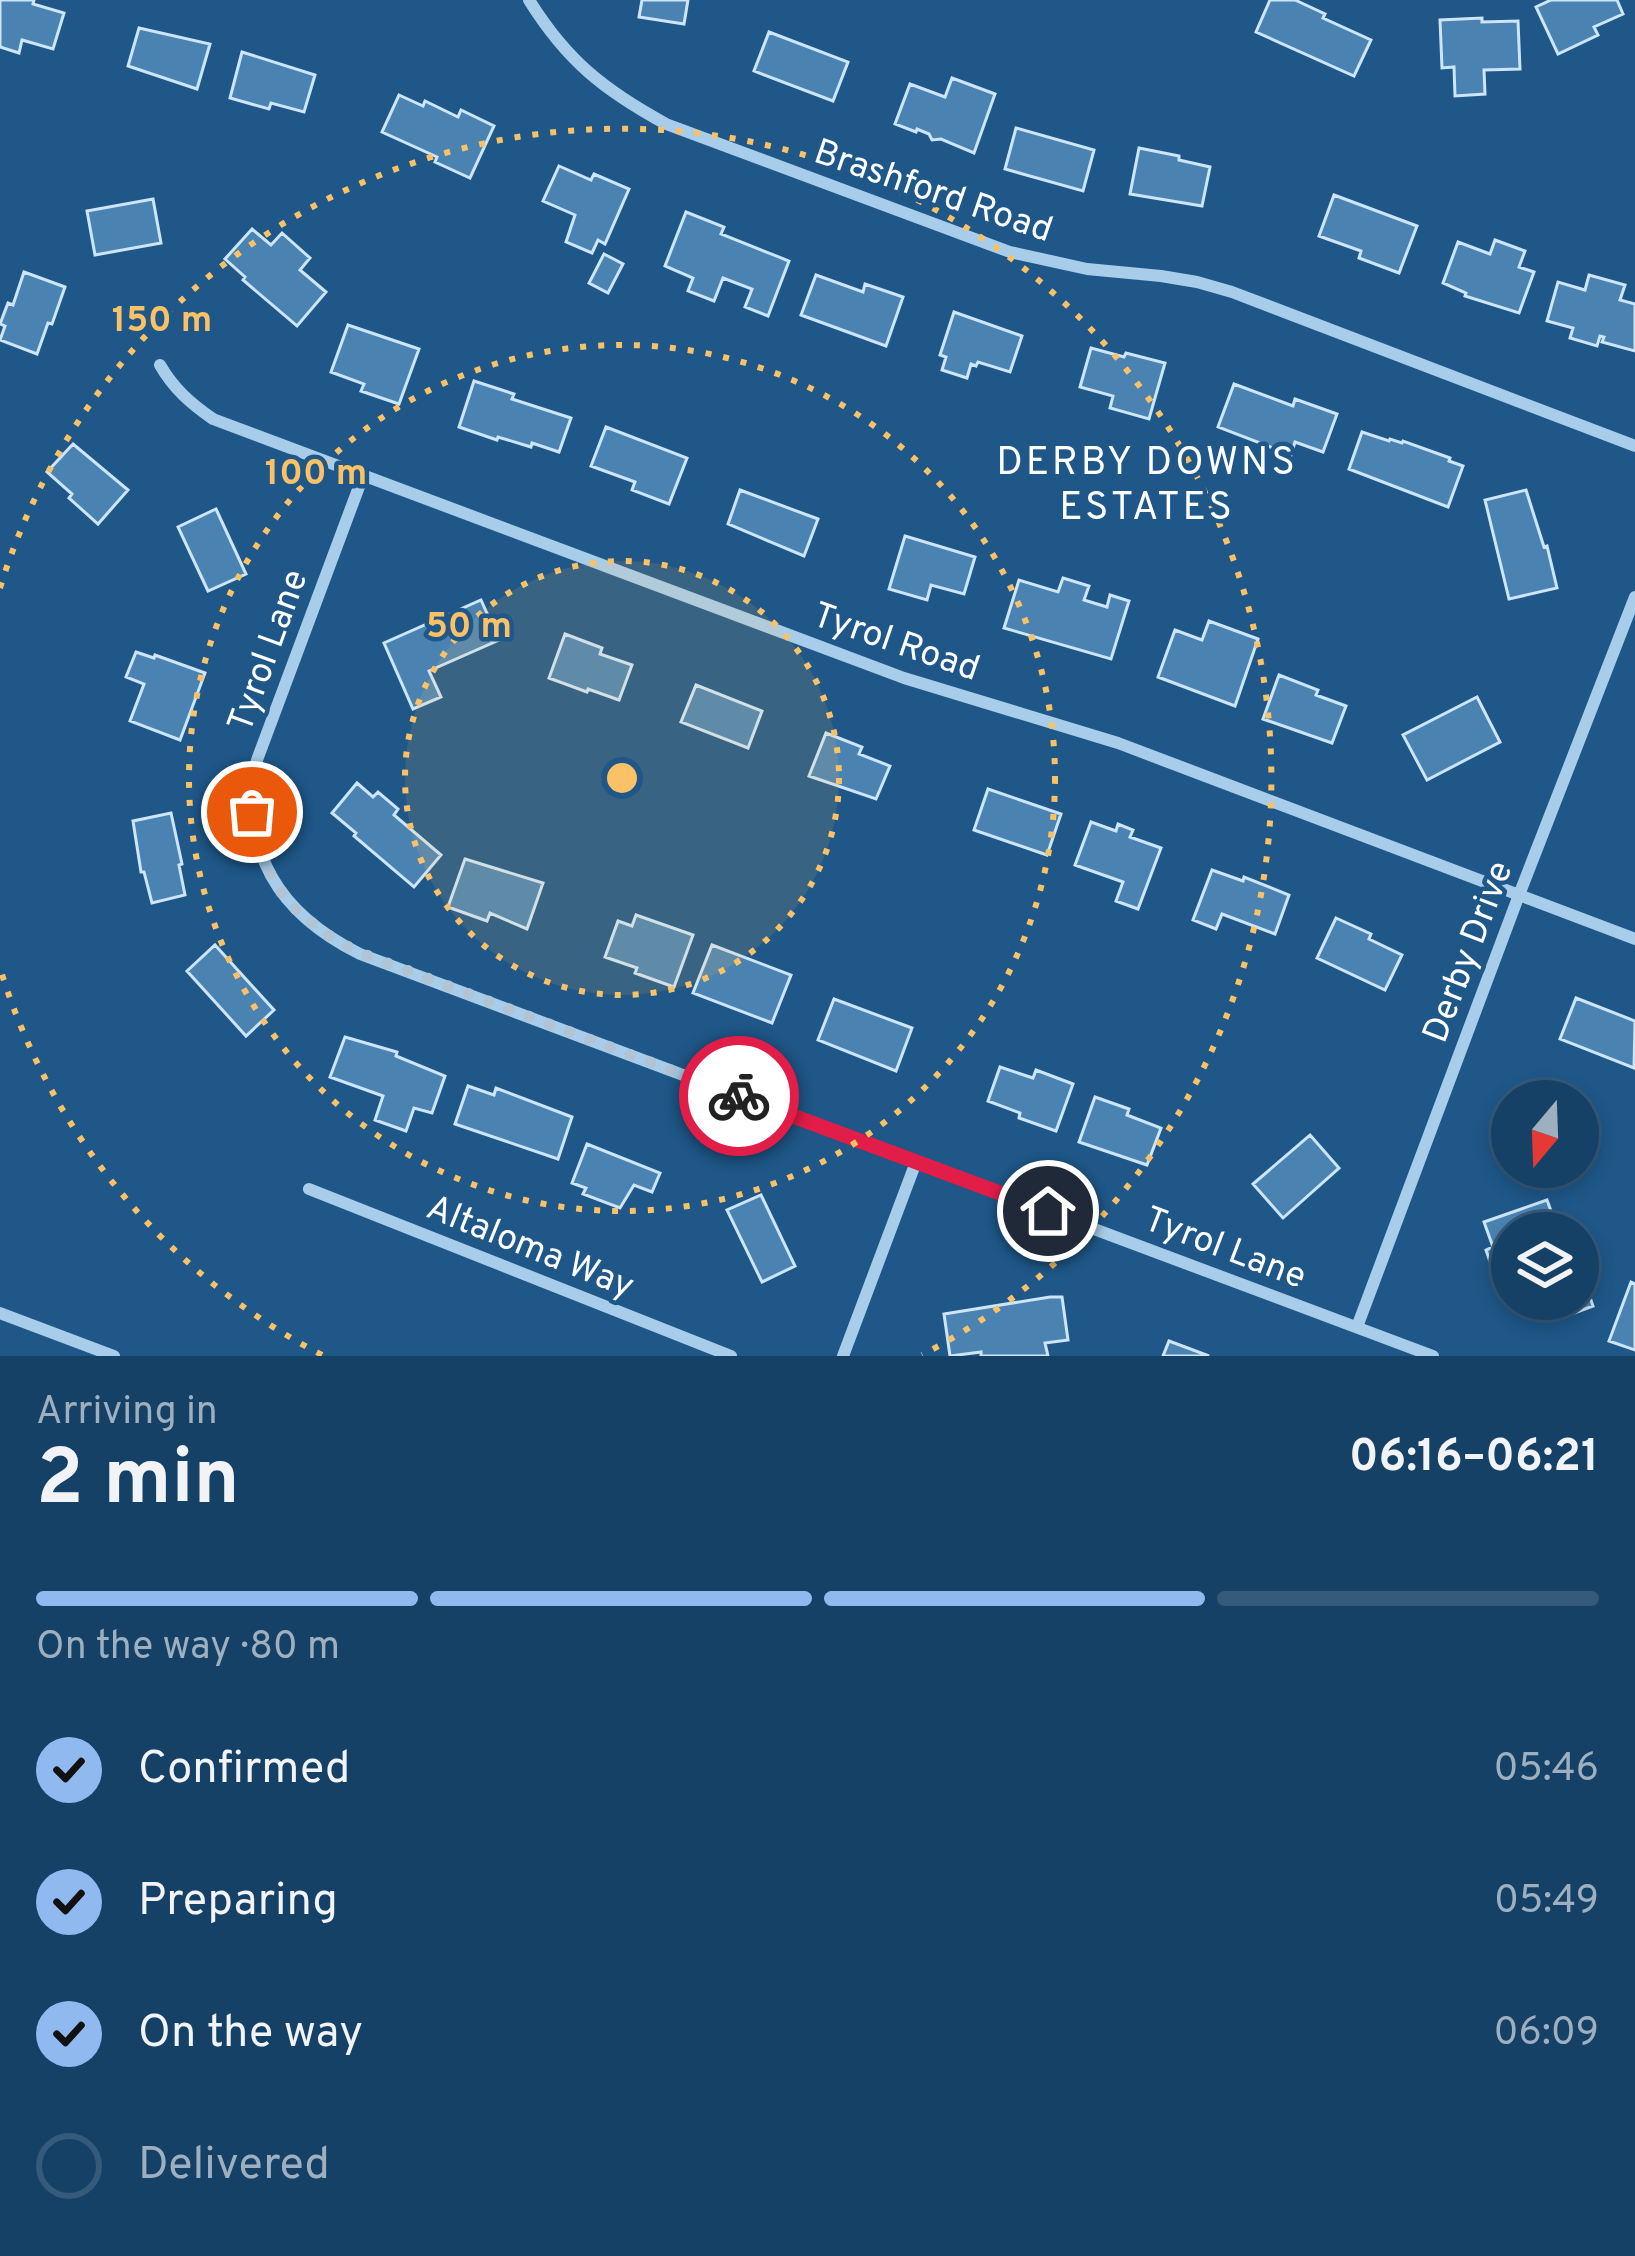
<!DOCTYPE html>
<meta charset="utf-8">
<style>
:root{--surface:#164166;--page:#234c6f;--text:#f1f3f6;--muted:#9eafbf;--line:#355a7a;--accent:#90b9f0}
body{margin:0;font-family:Overpass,sans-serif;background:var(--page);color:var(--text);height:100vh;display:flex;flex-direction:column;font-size:45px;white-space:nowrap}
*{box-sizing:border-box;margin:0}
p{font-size:39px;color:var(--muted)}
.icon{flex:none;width:66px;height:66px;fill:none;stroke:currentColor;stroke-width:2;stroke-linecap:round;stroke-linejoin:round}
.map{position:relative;height:1356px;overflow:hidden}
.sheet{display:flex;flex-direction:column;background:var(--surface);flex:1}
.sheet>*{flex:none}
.needle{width:78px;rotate:199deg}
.tools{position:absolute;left:1491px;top:1080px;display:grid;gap:24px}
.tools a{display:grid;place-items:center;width:108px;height:108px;border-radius:50%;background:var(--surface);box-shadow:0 6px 18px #0003,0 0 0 3px var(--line);font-size:60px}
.pin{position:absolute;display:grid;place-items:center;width:102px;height:102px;color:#fff;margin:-51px;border:6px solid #fff;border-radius:50%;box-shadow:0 3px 12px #0007}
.courier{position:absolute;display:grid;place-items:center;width:120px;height:120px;margin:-60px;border:9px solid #e11d48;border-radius:50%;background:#fff;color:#222;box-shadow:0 3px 15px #0007}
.head em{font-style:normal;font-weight:700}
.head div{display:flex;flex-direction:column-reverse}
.head{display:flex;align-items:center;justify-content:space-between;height:204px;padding:0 36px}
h1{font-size:78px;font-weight:700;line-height:90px}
.bar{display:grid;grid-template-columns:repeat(4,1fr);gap:18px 12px;align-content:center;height:144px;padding:0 36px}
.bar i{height:15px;border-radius:9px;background:var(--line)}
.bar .on{background:var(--accent)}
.bar p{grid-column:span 4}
ol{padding:0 36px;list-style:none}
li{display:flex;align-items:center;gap:36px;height:132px}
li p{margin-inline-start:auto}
li .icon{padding:12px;border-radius:50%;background:var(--accent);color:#111;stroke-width:4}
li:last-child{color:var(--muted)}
li i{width:66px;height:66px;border:6px solid var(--line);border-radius:50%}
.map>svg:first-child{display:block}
.building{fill:#4a83b2;stroke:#cce5f8;stroke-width:3}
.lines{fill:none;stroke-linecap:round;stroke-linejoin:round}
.minor{stroke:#a8cdeb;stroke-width:12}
.done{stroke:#b0c4d5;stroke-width:12;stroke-dasharray:0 21.6}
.route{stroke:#e11d48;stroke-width:15}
.ring{fill:none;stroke:#fac166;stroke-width:6;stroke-dasharray:6 12}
.labels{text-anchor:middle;stroke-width:9;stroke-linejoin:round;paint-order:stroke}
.street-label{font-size:36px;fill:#fff;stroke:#1e5788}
.neighbourhood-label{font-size:39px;letter-spacing:3px;fill:#fff;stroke:#1e5788}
.centre{fill:#fac166;stroke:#1e5788;stroke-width:6}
.ring-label{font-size:36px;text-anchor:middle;font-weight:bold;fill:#fac166;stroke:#1e5788;stroke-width:9;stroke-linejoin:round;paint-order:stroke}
</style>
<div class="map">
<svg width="1635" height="1356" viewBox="0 0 1635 1356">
<rect width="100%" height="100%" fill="#1e5788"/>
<path class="building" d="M0 0H34L33 4 64 13 53 49 22 40 19 53 0 47Z
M642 0H688L684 24 639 17Z
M1270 0H1295L1325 14 1323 18 1371 40 1354 76 1256 32Z
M1551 0H1617L1623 14 1594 27 1598 35 1558 54 1536 7Z
M1482 18V22L1518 21 1520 69 1484 70 1485 94 1455 96 1454 67 1442 68 1440 20Z
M139 28 210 44 197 89 128 66Z
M769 32 848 62 833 101 754 71Z
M242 52 315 75 304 112 271 103 269 109 230 98Z
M952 78 995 94 974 153 941 139 932 140 929 134 917 129 916 132 895 124 910 84 945 97Z
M399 95 423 106 425 101 458 117 461 110 494 126 470 178 435 162 437 157 382 132Z
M1016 128 1094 150 1083 191 1005 169Z
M1139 148 1179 156V160L1210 167 1202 206 1130 194Z
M559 166 591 180 594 174 629 189 605 244 598 240 592 253 566 242 575 215 543 201Z
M1334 195 1417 226 1399 273 1359 258 1361 251 1319 236Z
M153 199 161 243 95 255 87 211Z
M686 212 724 227 721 234 789 261 768 316 745 307 752 289 723 278 714 301 688 291 693 278 665 266Z
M252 229 271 245 282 233 310 258 300 270 326 292 297 326 243 280 245 277 225 259Z
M1495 240 1525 251 1519 267 1534 272 1519 313 1465 296 1466 293 1443 283 1458 242 1490 254Z
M604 254 623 264 608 293 589 283Z
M24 272 65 287 52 324 48 323 37 354 0 340 5 326 0 324 8 303 13 305Z
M816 275 863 292 865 284 903 297 886 346 801 315Z
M1589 275 1625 285 1620 300 1635 304V351L1602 342 1604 337 1600 336 1597 346 1570 338 1573 328 1547 321 1558 282 1585 290Z
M954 312 1022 336 1010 372 978 362 976 366 971 364 967 378 942 370 946 357 940 355Z
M348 325 419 349 399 404 361 391 364 384 331 372Z
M1091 348 1124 357 1126 353 1165 363 1149 419 1110 408 1113 396 1080 387Z
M474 381 514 394 512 399 571 418 559 452 532 443 531 447 498 437 497 440 459 427Z
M1234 384 1293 406 1295 399 1337 414 1323 452 1295 442 1291 455 1218 427Z
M606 427 687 458 669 504 632 490 635 482 591 466Z
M1362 432 1389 441 1390 439 1402 443 1403 441 1450 458 1449 461 1463 466 1448 507 1349 469Z
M73 444 128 490 98 524 69 498 72 494 47 472Z
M740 490 818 519 804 556 728 524Z
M1526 490 1544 547 1547 546 1557 588 1509 599 1485 500Z
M216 509 246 574 208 591 178 527Z
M905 536 975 557 964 594 931 585 927 600 889 589Z
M1063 578 1089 586 1084 600 1107 607 1110 595 1129 601 1111 659 1004 628 1019 580 1058 592Z
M481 600 499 640 429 671 441 697 413 709 384 643Z
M1209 621 1258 639 1235 706 1158 677 1175 630 1202 640Z
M565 634 602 648 600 654 632 665 619 700 588 689 587 692 549 678Z
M136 652 154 658 155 655 205 673 180 740 130 721 144 684 126 677Z
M1279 675 1318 690 1316 695 1346 706 1332 743 1263 719Z
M696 685 762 711 748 748 681 722Z
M1477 697 1500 742 1427 780 1403 735Z
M826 733 862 747 859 754 890 766 876 799 809 776Z
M357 783 373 797 378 792 398 809 394 815 441 855 414 887 354 836 356 833 332 813Z
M988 789 1061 814 1047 855 974 830Z
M171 813 182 864 179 865 185 895 152 903 144 872H141L133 821Z
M1091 822 1116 831 1118 824 1133 830 1130 837 1161 848 1138 909 1116 901 1123 882 1075 865Z
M465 859 543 883 527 929 490 913 487 921 448 907Z
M1212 870 1243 881 1244 877 1289 895 1275 934 1222 914 1216 929 1193 920Z
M636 915 693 935 674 987 635 973 637 968 605 957 618 921 632 926Z
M1336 918 1371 934 1369 939 1402 955 1385 990 1317 958Z
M215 945 274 1010 246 1036 187 971Z
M712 945 791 975 772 1023 693 993Z
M1576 998 1635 1021 1634 1068 1560 1039Z
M834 999 912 1028 896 1071 818 1040Z
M345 1037 397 1052 396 1056 445 1076 432 1113 414 1108 406 1131 375 1120 383 1096 330 1077Z
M1000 1067 1033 1078 1036 1070 1073 1084 1056 1131 1019 1118 1020 1113 988 1101Z
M468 1086 494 1095 496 1088 572 1117 558 1159 455 1124Z
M1095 1097 1129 1109 1127 1115 1161 1128 1147 1165 1079 1142Z
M1310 1135 1339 1168 1283 1218 1253 1184Z
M587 1144 660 1173 652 1192 634 1185 620 1208 583 1194 586 1188 572 1183Z
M761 1195 795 1266 762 1282 727 1210Z
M1547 1200 1559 1233H1512V1299H1528L1513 1304 1505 1283 1498 1285 1486 1250 1493 1247 1484 1222Z
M1578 1262 1593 1306 1558 1319 1551 1299H1578Z
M1631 1282 1635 1284V1350L1609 1341Z
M1050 1297H1062L1068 1340 1045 1343 1048 1356H981V1352L950 1356 944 1314Z
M1169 1341 1209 1356H1163Z"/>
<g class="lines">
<path class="minor" d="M529 0C567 61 604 90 666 124L1010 252 1087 269 1161 276 1197 282 1232 292 1635 446
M160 365C174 389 190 403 213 419L904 678 1118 743 1635 939
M363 476 257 760C240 852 278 913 360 954L1433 1356
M309 1189 731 1356
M0 1313 114 1356
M1357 1327 1519 895 1635 597
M843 1356 916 1162"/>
</g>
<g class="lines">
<path class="done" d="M252 812C261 883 297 922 360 953L739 1096"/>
<path class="route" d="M739 1096 1048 1211"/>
</g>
<circle cx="622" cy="778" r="217" fill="#fac166" fill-opacity=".12"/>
<g class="ring">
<circle cx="622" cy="778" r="217"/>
<circle cx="622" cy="778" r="433"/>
<path d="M322 1355A650 650 0 0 1 0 968M0 588A650 650 0 1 1 922 1355"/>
</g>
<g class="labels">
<g class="street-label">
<text transform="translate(934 189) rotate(19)" y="13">Brashford Road</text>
<text transform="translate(897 640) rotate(19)" y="13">Tyrol Road</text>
<text transform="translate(266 650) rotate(-70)" y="13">Tyrol Lane</text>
<text transform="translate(1466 951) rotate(-69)" y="13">Derby Drive</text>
<text transform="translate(531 1245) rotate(22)" y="13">Altaloma Way</text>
<text transform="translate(1226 1246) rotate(21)" y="13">Tyrol Lane</text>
</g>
<g class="neighbourhood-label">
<text x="1147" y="474">DERBY DOWNS<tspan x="1147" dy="45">ESTATES</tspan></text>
</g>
</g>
<circle cx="622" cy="778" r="18" class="centre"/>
<g class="ring-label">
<text x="162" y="331">150 m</text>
<text x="316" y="484">100 m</text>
<text x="469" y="637">50 m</text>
</g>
</svg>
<div class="tools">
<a><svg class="needle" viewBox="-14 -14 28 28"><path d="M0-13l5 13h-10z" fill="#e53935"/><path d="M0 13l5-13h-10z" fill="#9eafbf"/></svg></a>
<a><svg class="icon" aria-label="layers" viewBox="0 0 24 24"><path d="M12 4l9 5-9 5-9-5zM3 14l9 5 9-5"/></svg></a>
</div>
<div class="pin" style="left:252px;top:812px;background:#ea580c"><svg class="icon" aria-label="bag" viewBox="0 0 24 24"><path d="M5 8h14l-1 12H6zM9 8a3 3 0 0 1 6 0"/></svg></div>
<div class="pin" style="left:1048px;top:1211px;background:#1f2937"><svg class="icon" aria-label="home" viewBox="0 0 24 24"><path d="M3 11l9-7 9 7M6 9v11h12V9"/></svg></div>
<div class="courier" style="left:739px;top:1096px"><svg class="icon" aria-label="bike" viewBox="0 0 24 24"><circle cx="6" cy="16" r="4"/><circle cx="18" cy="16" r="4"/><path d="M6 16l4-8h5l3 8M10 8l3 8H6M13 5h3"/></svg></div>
</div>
<section class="sheet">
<div class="head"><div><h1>2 min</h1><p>Arriving in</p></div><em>06:16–06:21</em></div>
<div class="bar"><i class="on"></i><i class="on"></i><i class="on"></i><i></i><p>On the way · 80 m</p></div>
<ol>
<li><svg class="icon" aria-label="check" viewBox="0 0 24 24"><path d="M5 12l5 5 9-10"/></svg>Confirmed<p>05:46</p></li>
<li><svg class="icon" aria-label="check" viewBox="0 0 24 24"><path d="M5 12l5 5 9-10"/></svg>Preparing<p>05:49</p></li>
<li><svg class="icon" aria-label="check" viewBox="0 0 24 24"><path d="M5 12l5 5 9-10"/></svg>On the way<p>06:09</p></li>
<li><i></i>Delivered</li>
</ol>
</section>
